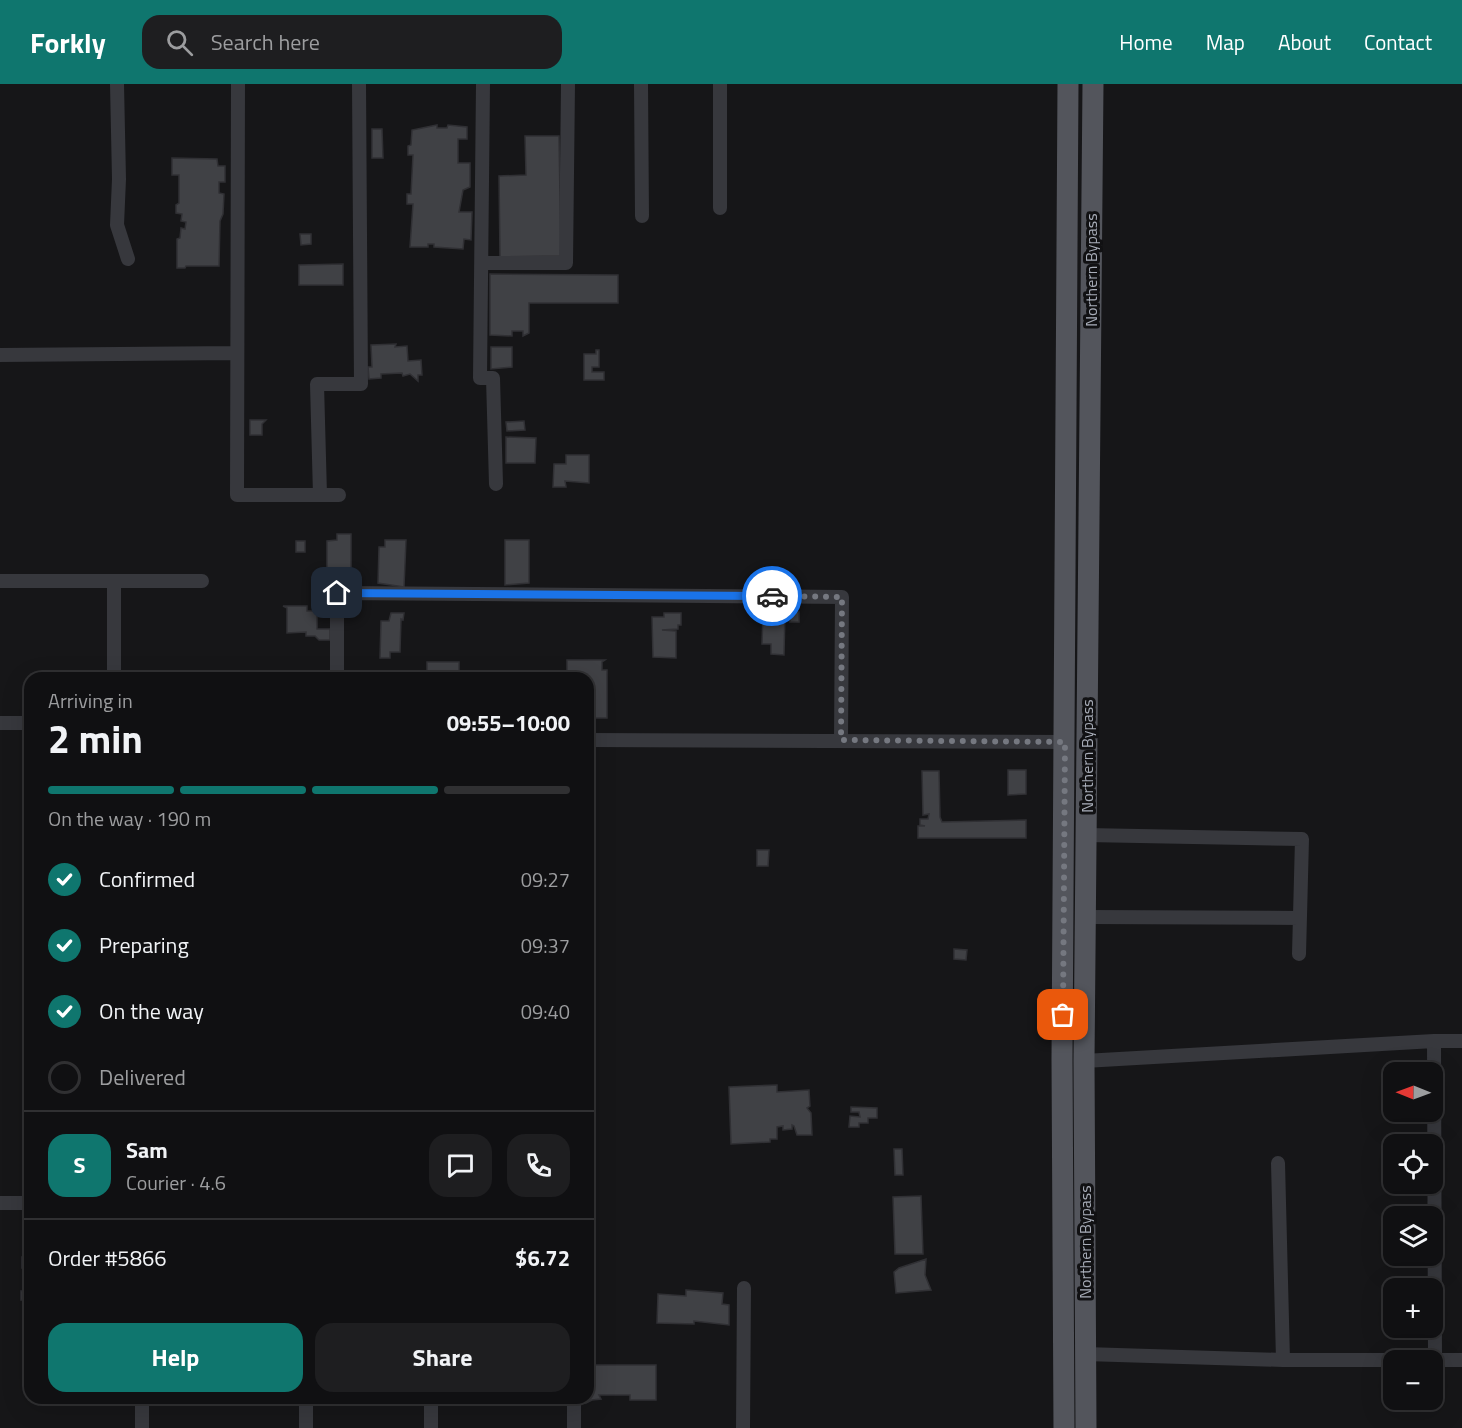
<!DOCTYPE html>
<meta charset="utf-8">
<style>
:root{--surface:#101012;--page:#1e1e20;--text:#f1f3f6;--muted:#9c9d9f;--line:#303032;--accent:#0f766e}
body{margin:0;font-family:"Titillium Web",sans-serif;background:var(--page);color:var(--text);height:100vh;display:flex;flex-direction:column;font-size:22px;white-space:nowrap}
*{box-sizing:border-box;margin:0}
p{font-size:20px;color:var(--muted)}
.icon{flex:none;width:33px;height:33px;fill:none;stroke:currentColor;stroke-width:2;stroke-linecap:round;stroke-linejoin:round}
.map{position:relative;flex:1;overflow:hidden}
.side{position:absolute;left:24px;top:588px;width:570px;height:732px;display:flex;flex-direction:column;background:var(--surface);border-radius:18px;box-shadow:0 6px 24px #0002,0 0 0 2px var(--line)}
.side>*{flex:none}
.needle{width:39px;rotate:271deg}
.tools{position:absolute;left:1383px;top:978px;display:grid;gap:12px}
.tools a{display:grid;place-items:center;width:60px;height:60px;border-radius:12px;background:var(--surface);box-shadow:0 6px 24px #0002,0 0 0 2px var(--line);font-size:30px}
.pin{position:absolute;display:grid;place-items:center;width:51px;height:51px;color:#fff;margin:-26px;border-radius:12px;box-shadow:0 3px 9px #0006}
.courier{position:absolute;display:grid;place-items:center;width:60px;height:60px;margin:-30px;border:4px solid #1a73e8;border-radius:50%;background:#fff;color:#222;box-shadow:0 2px 8px #0007}
.overview em{font-style:normal;font-weight:700}
.overview div{display:flex;flex-direction:column-reverse}
.overview{display:flex;align-items:center;justify-content:space-between;height:102px;padding:0 24px}
h1{font-size:39px;font-weight:700;line-height:45px}
.bar{display:grid;grid-template-columns:repeat(4,1fr);gap:9px 6px;align-content:center;height:72px;padding:0 24px}
.bar i{height:8px;border-radius:4px;background:var(--line)}
.bar .selected{background:var(--accent)}
.bar p{grid-column:span 4}
.line{display:flex;align-items:center;gap:15px;padding:0 24px;border-top:2px solid var(--line)}
.line div{flex:1}
.round{display:grid;place-items:center;flex:none;width:63px;height:63px;border-radius:18px;background:var(--page)}
ol{padding:0 24px;list-style:none}
li{display:flex;align-items:center;gap:18px;height:66px}
li p{margin-inline-start:auto}
li .icon{padding:6px;border-radius:50%;background:var(--accent);color:#fff;stroke-width:4}
li:last-child{color:var(--muted)}
li i{width:33px;height:33px;border:3px solid var(--line);border-radius:50%}
.cta{display:flex;gap:12px;margin-top:auto;padding:12px 24px}
.cta a{flex:1;height:69px;border-radius:18px;background:var(--accent);color:#fff;font-size:24px;font-weight:700;line-height:69px;text-align:center}
.cta a+a{background:var(--page);color:var(--text)}
header{display:flex;align-items:center;gap:36px;box-sizing:border-box;height:84px;padding:0 30px;background:var(--accent);color:#fff}
header strong{font-size:28px}
nav{display:flex;gap:33px;margin-inline-start:auto;font-size:21px}
.search{width:420px;height:54px;background:var(--page);display:flex;align-items:center;gap:15px;box-sizing:border-box;padding:0 21px;border-radius:18px;color:var(--muted);font-size:22px}
.map>svg:first-child{display:block}
.building{fill:#404145;stroke:#303034;stroke-width:1.5}
.lines{fill:none;stroke-linecap:round;stroke-linejoin:round}
.minor{stroke:#37383d;stroke-width:14}
.primary{stroke:#53555c;stroke-width:21}
.done{stroke:#757880;stroke-width:6;stroke-dasharray:0 10.8}
.route{stroke:#1a73e8;stroke-width:8}
.labels{text-anchor:middle;stroke-width:6;stroke-linejoin:round;paint-order:stroke}
.street-label{font-size:16px;fill:#a8adb8;stroke:#111113}
</style>
<header>
<strong>Forkly</strong>
<div class="search"><svg class="icon" aria-label="search" viewBox="0 0 24 24"><circle cx="10" cy="10" r="6"/><path d="M15 15l6 6"/></svg>Search here</div>
<nav><a>Home</a><a>Map</a><a>About</a><a>Contact</a></nav>
</header>
<div class="map">
<svg width="1462" height="1344" viewBox="0 0 1462 1344">
<rect width="100%" height="100%" fill="#161618"/>
<path class="building" d="M437 41V44H447L448 41 467 43V55H458V79H470V103L463 106 459 128H472L471 156 464 155 463 165 434 163V160H428V163H410L413 120H407V110H411L413 71H408V62L411 61 412 46Z
M372 45H382L383 74H372Z
M525 52H559L561 172 500 173 499 92 526 91Z
M172 74 217 75 218 82H225V98H219V109L224 110 223 130 220 137 219 182H186L185 184H177V155L180 154 181 144 185 145 186 138 181 137 182 130 176 129V121L179 119V91H172Z
M300 150H311V160L301 161Z
M343 180V201H299V181Z
M490 190 618 191V219H529V249L523 252V247H512V252L490 251Z
M396 260 395 263 407 262 408 277 421 276 422 291H418V297L410 290 403 292 402 289 381 290V294L369 295 368 283H372L371 261Z
M491 263H512V283L491 285Z
M596 266H599V283H592V288H604V296H584V270H596Z
M250 336H266L262 340V351H250Z
M524 337 525 346 507 347 506 338Z
M506 353 536 354 535 379H506Z
M566 371H589V399L565 397 566 403H553L554 380H566Z
M337 450H351V496H342V504H327V457L337 456Z
M385 456H406L404 503 378 499 379 463H385Z
M505 456H529V499L505 501Z
M296 457H305V468H296Z
M283 522H307V527H322V531H317V545H330V556H319L315 552H306V548L287 549V524Z
M763 528H785L784 571 771 570V560H762Z
M791 528H799V538H790Z
M391 529H404L403 536 401 535 400 568H390V574H380L381 537H389Z
M664 529H681V541H678V545L662 546 676 547V574L653 573 652 533H664Z
M567 576H605L602 578V586H607V634H588V594H567Z
M427 578H459V594H427Z
M1008 686H1026V710L1008 711Z
M922 687H939L940 733 942 738 1026 736V754H918V742H925L920 741V735H928L929 730 923 731Z
M757 766H769L768 782H757Z
M954 865 967 866 966 876 954 875Z
M777 1001V1008L809 1006 810 1022 807 1024 811 1029 812 1051H797L794 1042 792 1041V1045L783 1046V1042L777 1043V1055H770V1058L731 1060 729 1003Z
M851 1023 877 1024V1034H868V1039H859V1043H849L850 1032 860 1033 859 1028H851Z
M894 1065H902L903 1091H895Z
M921 1112 923 1170H895L893 1113Z
M22 1173 30 1174V1203H27V1187L22 1184Z
M926 1175 925 1191 931 1206 896 1209 894 1188 899 1184Z
M686 1206 723 1209 722 1220 729 1221V1241L694 1237V1240L657 1239 658 1210 686 1212Z
M21 1207H30V1242L28 1216H21Z
M588 1281H656V1316H630V1311H599L601 1315 592 1316 586 1319Z"/>
<g class="lines">
<path class="minor" d="M117 0 119 95 117 141 128 175
M238 0 237 411H339
M483 0 480 294H493L496 400
M641 0 642 132
M720 0V124
M482 179H566L568 0
M0 271 237 269
M320 411 317 300H361L359 0
M0 497H202
M114 594V497
M337 594V509L842 513 841 656
M0 639H30
M588 656 1065 658
M1086 751 1302 755 1299 870
M1086 833 1300 834
M1434 957 1435 1276
M1084 977 1434 957H1462
M1278 1079 1283 1276
M0 1119H30
M1085 1270 1283 1276H1462
M142 1344V1314
M306 1344V1314
M431 1344V1314
M574 1344V1314
M743 1344 744 1204"/>
<path class="primary" d="M1064 1344 1062 976 1068 0
M1086 1344 1084 977 1093 0"/>
</g>
<g class="lines">
<path class="done" d="M772 512 842 513 841 656 1065 658 1063 931"/>
<path class="route" d="M337 509 772 512"/>
</g>
<g class="labels">
<g class="street-label">
<text transform="translate(1091 186) rotate(-90)" y="6">Northern Bypass</text>
<text transform="translate(1087 672) rotate(-90)" y="6">Northern Bypass</text>
<text transform="translate(1085 1158) rotate(-90)" y="6">Northern Bypass</text>
</g>
</g>
</svg>
<div class="tools">
<a><svg class="needle" viewBox="-14 -14 28 28"><path d="M0-13l5 13h-10z" fill="#e53935"/><path d="M0 13l5-13h-10z" fill="#9c9d9f"/></svg></a>
<a><svg class="icon" aria-label="locate" viewBox="0 0 24 24"><circle cx="12" cy="12" r="6"/><path d="M12 2v4M12 18v4M2 12h4M18 12h4"/></svg></a>
<a><svg class="icon" aria-label="layers" viewBox="0 0 24 24"><path d="M12 4l9 5-9 5-9-5zM3 14l9 5 9-5"/></svg></a>
<a>+</a>
<a>−</a>
</div>
<div class="pin" style="left:1063px;top:931px;background:#ea580c"><svg class="icon" aria-label="bag" viewBox="0 0 24 24"><path d="M5 8h14l-1 12H6zM9 8a3 3 0 0 1 6 0"/></svg></div>
<div class="pin" style="left:337px;top:509px;background:#1f2937"><svg class="icon" aria-label="home" viewBox="0 0 24 24"><path d="M3 11l9-7 9 7M6 9v11h12V9"/></svg></div>
<div class="courier" style="left:772px;top:512px"><svg class="icon" aria-label="car" viewBox="0 0 24 24"><path d="M5 17H2v-5l4-1 3-4h7l3 4 3 1v5h-3M9 17h6M6 11h13"/><circle cx="7" cy="17" r="2"/><circle cx="17" cy="17" r="2"/></svg></div>
<section class="side">
<div class="overview"><div><h1>2 min</h1><p>Arriving in</p></div><em>09:55–10:00</em></div>
<div class="bar"><i class="selected"></i><i class="selected"></i><i class="selected"></i><i></i><p>On the way · 190 m</p></div>
<ol>
<li><svg class="icon" aria-label="check" viewBox="0 0 24 24"><path d="M5 12l5 5 9-10"/></svg>Confirmed<p>09:27</p></li>
<li><svg class="icon" aria-label="check" viewBox="0 0 24 24"><path d="M5 12l5 5 9-10"/></svg>Preparing<p>09:37</p></li>
<li><svg class="icon" aria-label="check" viewBox="0 0 24 24"><path d="M5 12l5 5 9-10"/></svg>On the way<p>09:40</p></li>
<li><i></i>Delivered</li>
</ol>
<div class="line" style="height:108px"><b class="round" style="background:var(--accent);color:#fff">S</b><div><b>Sam</b><p>Courier · 4.6</p></div><a class="round"><svg class="icon" aria-label="chat" viewBox="0 0 24 24"><path d="M4 5h16v11H9l-5 4z"/></svg></a><a class="round"><svg class="icon" aria-label="phone" viewBox="0 0 24 24"><path d="M5 4h4l2 5-3 2q2 4 5 5l2-3 5 2v4C11 20 4 13 5 4z"/></svg></a></div>
<div class="line" style="height:78px"><div>Order #5866</div><b>$6.72</b></div>
<div class="cta"><a>Help</a><a>Share</a></div>
</section>
</div>
